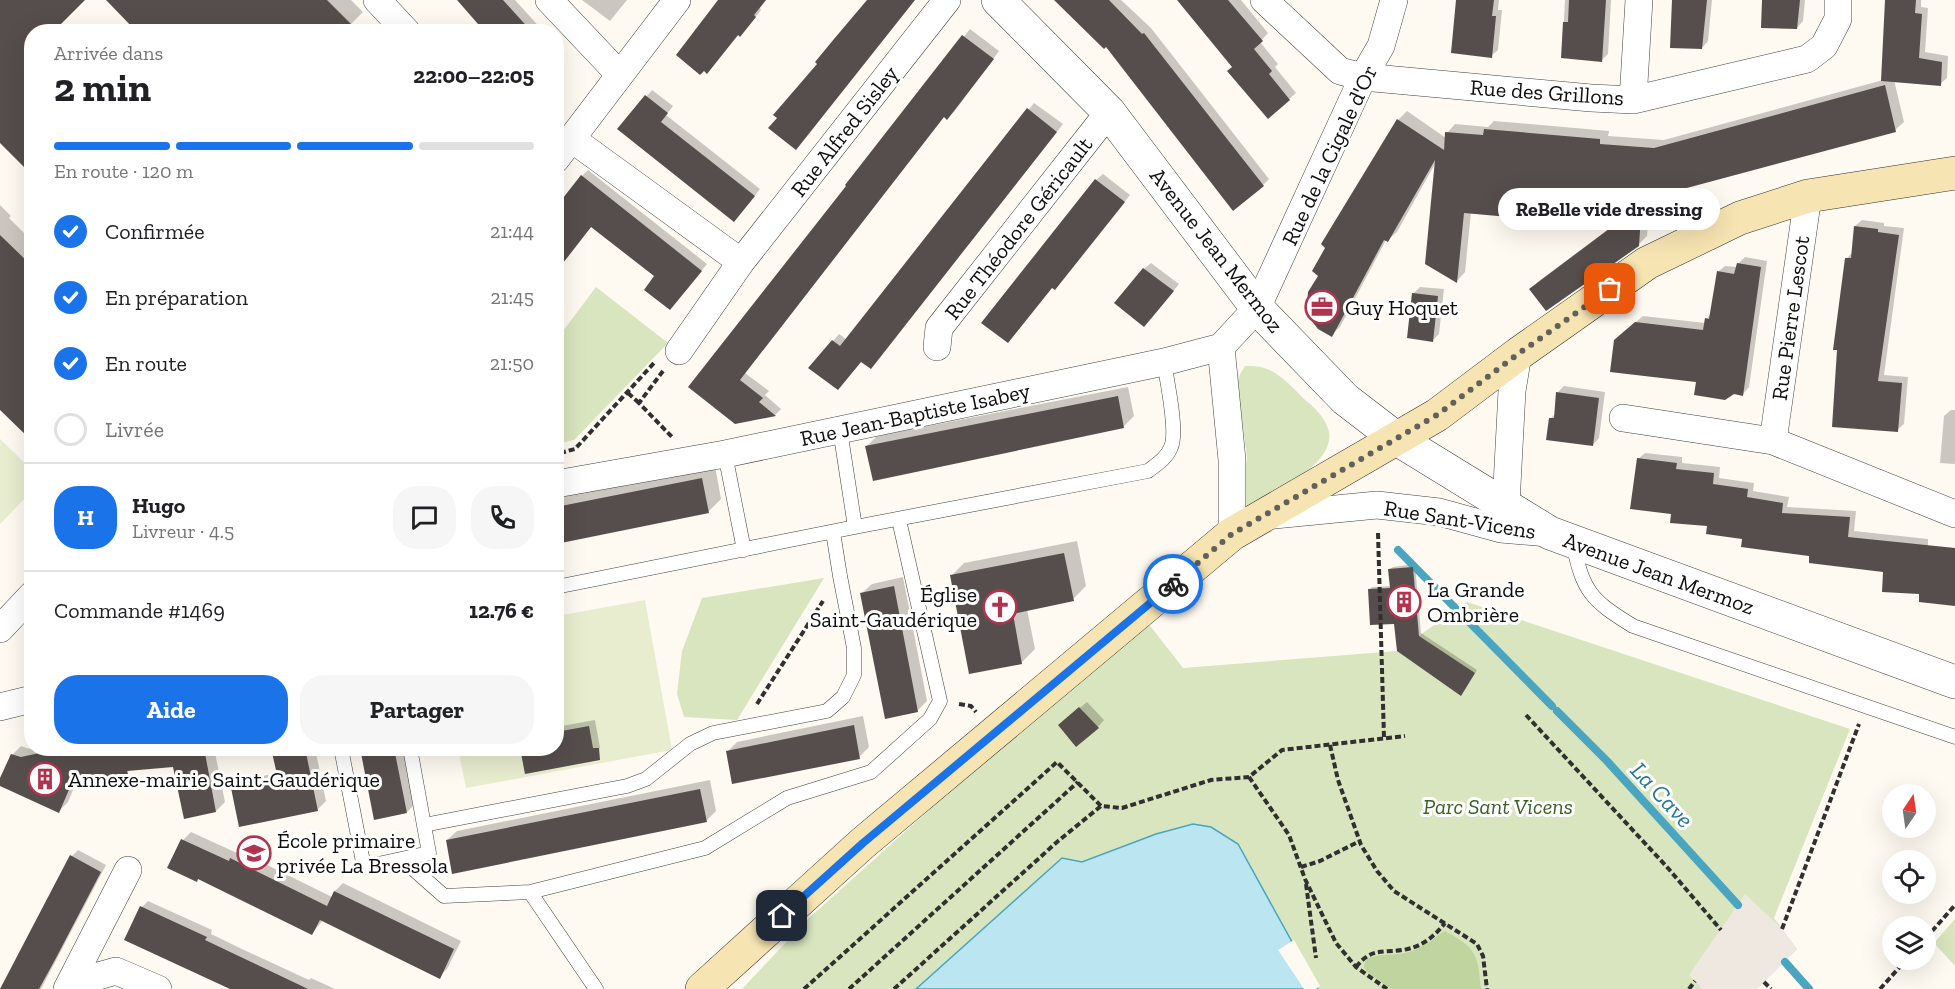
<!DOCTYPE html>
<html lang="fr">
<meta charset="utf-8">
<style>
:root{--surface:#fff;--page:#f6f6f6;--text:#202124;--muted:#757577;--line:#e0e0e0;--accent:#1a73e8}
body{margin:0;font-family:"Zilla Slab",serif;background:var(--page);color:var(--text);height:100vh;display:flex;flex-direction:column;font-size:22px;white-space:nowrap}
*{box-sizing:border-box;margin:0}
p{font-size:20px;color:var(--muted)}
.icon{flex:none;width:33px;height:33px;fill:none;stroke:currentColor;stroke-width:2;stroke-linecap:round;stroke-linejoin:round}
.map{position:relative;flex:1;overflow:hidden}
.details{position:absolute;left:24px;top:24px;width:540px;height:732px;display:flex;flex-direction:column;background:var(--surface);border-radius:24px;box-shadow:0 6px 24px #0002}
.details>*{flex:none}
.needle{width:39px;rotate:13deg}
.tools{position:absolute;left:1882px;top:784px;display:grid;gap:12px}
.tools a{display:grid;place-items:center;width:54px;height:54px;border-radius:50%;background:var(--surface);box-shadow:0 6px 24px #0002;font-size:30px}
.pin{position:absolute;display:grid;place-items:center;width:51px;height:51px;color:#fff;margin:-26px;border-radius:12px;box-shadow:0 3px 9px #0006}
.courier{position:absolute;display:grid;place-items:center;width:60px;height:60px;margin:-30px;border:4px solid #1a73e8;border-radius:50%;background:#fff;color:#222;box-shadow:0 2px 8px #0007}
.bubble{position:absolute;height:42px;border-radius:21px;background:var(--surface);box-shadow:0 6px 24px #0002;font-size:20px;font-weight:700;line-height:42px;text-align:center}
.head em{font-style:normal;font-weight:700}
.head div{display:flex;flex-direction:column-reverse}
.head{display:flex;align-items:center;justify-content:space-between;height:102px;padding:0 30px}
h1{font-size:39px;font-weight:700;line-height:45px}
.bar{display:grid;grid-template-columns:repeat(4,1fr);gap:9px 6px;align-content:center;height:72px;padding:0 30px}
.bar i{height:8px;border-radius:4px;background:var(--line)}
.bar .selected{background:var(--accent)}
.bar p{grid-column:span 4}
.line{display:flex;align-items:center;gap:15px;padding:0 30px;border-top:2px solid var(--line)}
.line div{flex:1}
.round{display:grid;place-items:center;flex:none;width:63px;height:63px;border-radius:24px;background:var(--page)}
ol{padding:0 30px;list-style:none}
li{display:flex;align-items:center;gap:18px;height:66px}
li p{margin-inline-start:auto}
li .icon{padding:6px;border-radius:50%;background:var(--accent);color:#fff;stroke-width:4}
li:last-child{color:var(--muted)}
li i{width:33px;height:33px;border:3px solid var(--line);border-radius:50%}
.button{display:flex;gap:12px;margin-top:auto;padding:12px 30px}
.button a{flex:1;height:69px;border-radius:24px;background:var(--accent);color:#fff;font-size:24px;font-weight:700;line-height:69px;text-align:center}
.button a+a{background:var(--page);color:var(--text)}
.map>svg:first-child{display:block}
.green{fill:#d9e5be}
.forest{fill:#c0d49f}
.pitch{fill:#e8edcf}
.plaza{fill:#eee8e0}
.water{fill:#bbe5f0;stroke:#49a5c0;stroke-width:1.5}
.pier{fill:#fef9f1}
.shadow{fill:#0003}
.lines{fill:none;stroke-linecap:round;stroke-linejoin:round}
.stream{stroke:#49a5c0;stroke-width:8}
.building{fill:#564e4c}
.service-casing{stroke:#414141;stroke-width:15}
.minor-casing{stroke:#414141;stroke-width:28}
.tertiary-casing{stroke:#414141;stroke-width:34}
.secondary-casing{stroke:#303030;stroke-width:34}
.path{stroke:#303030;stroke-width:4;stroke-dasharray:6 3;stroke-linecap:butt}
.service{stroke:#fff;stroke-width:14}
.minor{stroke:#fff;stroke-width:27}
.tertiary{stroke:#fff;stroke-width:33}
.secondary{stroke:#f7e4b3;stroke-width:33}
.done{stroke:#62605d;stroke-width:6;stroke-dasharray:0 10.8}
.route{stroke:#1a73e8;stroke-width:8}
.labels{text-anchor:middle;stroke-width:6;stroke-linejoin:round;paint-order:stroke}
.street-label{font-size:22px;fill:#0e0e0e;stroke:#fff}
.poi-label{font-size:22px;fill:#0e0e0e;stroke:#fff;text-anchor:start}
.park-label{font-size:22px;font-style:italic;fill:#3b6025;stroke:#fff}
.water-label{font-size:24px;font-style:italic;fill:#247694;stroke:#fff}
</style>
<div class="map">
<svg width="1955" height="989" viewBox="0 0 1955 989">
<rect width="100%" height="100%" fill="#fef9f1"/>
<path class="green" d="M596 287 668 343 574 440 557 444V339Z
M1245 366C1251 366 1258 366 1264 368 1279 372 1293 388 1304 399 1314 407 1326 418 1329 432 1335 467 1265 497 1240 511L1247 457 1237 385 1239 376Z
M824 578 737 720 684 717 677 694 682 651 702 598Z
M1467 602 1850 729 1774 918 1797 949 1757 989H742L809 918 997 749 1147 622 1183 668 1397 651Z
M1955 919V966L1934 943Z"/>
<path class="forest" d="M1444 931C1449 933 1453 935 1457 938 1480 952 1478 965 1481 989H1391L1366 971 1364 967 1366 959C1379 953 1392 956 1405 953 1420 950 1432 940 1444 931Z"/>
<path class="pitch" d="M0 439 32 470 31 492 0 524Z
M645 600 672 750 466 788 458 749 556 748 557 616Z"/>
<path class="plaza" d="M1745 894 1782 929 1797 949 1757 989H1702L1689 975Z"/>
<path class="water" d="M1193 824 1211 827 1238 844 1318 989H916L1062 858 1082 862 1156 834Z"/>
<path class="pier" d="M1294 940 1320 986 1316 989H1304L1278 950Z"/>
<path class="shadow" d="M108 0H351L363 12 343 32Z
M458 0H515L544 32H487Z
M582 0H627L610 21Z
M720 0H766L760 8 761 10 746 29 739 34 707 72Z
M1055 0H1121L1151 28 1269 179 1263 185Z
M1179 0H1241L1268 33 1260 42 1278 64 1275 67 1296 93 1268 117 1234 66Z
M1458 0H1499L1498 10H1502L1498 50 1491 56Z
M1565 0H1611L1608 54 1601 61 1562 57Z
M1674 0H1712L1708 41 1702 48Z
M1767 0H1805L1803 21 1797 28Z
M1887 0H1921V7L1928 8 1925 52 1948 56 1947 78 1940 84 1894 80 1904 122 1895 130 1650 196 1647 236 1638 245 1531 289 1539 281 1614 225 1471 212 1465 272 1457 281 1436 162 1397 232 1388 240H1386L1340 327 1331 335 1320 276 1398 120 1407 111 1446 138 1447 133 1455 124 1488 127 1494 121 1609 131 1608 136 1664 140 1883 80Z
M970 29 999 51 954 112 947 118 944 116 745 373 769 391 765 395 781 409 775 415 735 422 690 387Z
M652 90 673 106 666 115 760 189 740 214 619 129Z
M1034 103 1063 124 877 360H862L844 382 833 341 839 334 847 340Z
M588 170 707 264 677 301 657 276 592 226 556 272V213L582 176Z
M1103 174 1130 195 1061 281 1053 286 1096 180Z
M0 205 11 216 9 218 32 241V436L0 408Z
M1862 220 1884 223V226L1904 228 1884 375 1908 377 1904 424 1897 430 1839 349 1846 259 1853 252 1855 226Z
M1745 257 1767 261 1749 387 1743 394 1698 380 1622 334 1643 316 1705 323 1706 319 1712 313 1718 272 1725 266 1737 267 1738 264Z
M1151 263 1179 284 1151 319 1144 269Z
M1420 287 1444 289 1439 334 1433 340 1413 294Z
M1564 386 1605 392 1599 438 1593 445 1550 419 1556 413 1558 392Z
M1128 387 1134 416 1124 426 874 479 867 446 877 436Z
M1951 410H1955V464L1940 463 1944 416Z
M1645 453 1682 457V463L1720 467 1719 478 1754 483 1753 491 1789 497 1787 507 1856 511 1854 531 1928 539V549L1955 552V604L1885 570 1811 555 1743 538 1673 513 1638 459Z
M715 466 721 499 708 512 556 542V498Z
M1077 541 1086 586 1073 599 1027 609 1035 649 1022 662 951 576 964 563Z
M1415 564 1421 633 1477 670 1464 691 1396 622 1369 590 1372 587 1392 586 1390 569 1393 567Z
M903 577 927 701 917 711 862 593 872 584Z
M1087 702 1104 720 1098 727 1066 719Z
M863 716 869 747 859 757 727 752 737 742Z
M595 720 600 748 593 754 556 748V727Z
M21 746 30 749 214 748 225 802 216 811 185 817 174 766 130 769 127 773 76 783 68 802 59 811 0 785 12 755Z
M273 748H315L326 801 317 810 233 789 241 780 278 773Z
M361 748H406L417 802 407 812Z
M710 780 716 811 706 821 447 840 457 831Z
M191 832 237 853 239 851 332 897 335 891 343 883 461 941 447 969 439 977 323 920 312 934 199 878 169 868 183 840Z
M78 850 106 865 41 989H1L72 856Z
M148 901 212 930 211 934 244 950 309 980 311 978 335 989H234L142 907Z"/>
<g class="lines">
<path class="stream" d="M1398 550 1552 706
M1557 711 1607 761 1738 905
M1785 962 1809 989"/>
</g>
<path class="building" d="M0 0H85L53 32H32V175L0 143Z
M106 0H327L359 32H137Z
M457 0H503L532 32H485Z
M718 0H766L754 15 756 17 740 37 738 35 707 74 704 71 700 75 676 55Z
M867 0H915L796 150 768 128 777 118 773 115 817 64 815 62 834 39Z
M1054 0H1109L1142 34 1144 33 1264 186 1233 211 1106 47 1104 49Z
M1177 0H1228L1263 41 1254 49 1272 71 1269 74 1290 100 1268 119 1227 71 1232 67Z
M1456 0H1494L1492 16H1496L1492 58 1451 53Z
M1569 0H1606L1602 62 1561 58 1563 22H1568Z
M1672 0H1707L1702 49 1670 48Z
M1762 0H1800L1797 29 1761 28Z
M1885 0H1916L1915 13 1922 14 1919 58 1942 62 1941 86 1881 81Z
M962 35 994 59 947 120 944 117 740 380 763 398 759 402 776 416 735 424 688 387 846 186 845 185Z
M1885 85 1896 132 1642 200 1639 246 1546 311 1529 289 1613 226 1464 213 1457 283 1425 264 1435 160 1388 242 1384 240 1332 337 1318 329 1311 320 1307 307 1308 292 1318 276 1312 271 1325 248 1321 244 1397 119 1444 150 1445 132 1483 135 1484 129 1600 139V144L1654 148Z
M645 95 668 113 661 122 755 196 734 222 617 129Z
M1027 108 1057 132 871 369 861 362 838 390 808 368 832 340 840 346Z
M581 175 702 271 670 310 644 290 654 276 591 227 556 272V207Z
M1095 179 1125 202 1055 290 1052 288 1008 343 981 323Z
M1854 226 1878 229V232L1899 235 1878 381 1902 383 1898 432 1832 427 1837 350H1833L1845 258H1851Z
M0 235 32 266V441L0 410Z
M1737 263 1761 267 1743 396 1734 394 1725 400 1694 395 1696 382 1610 372 1614 340 1635 322 1703 330 1705 318 1709 319 1717 271 1734 274Z
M1143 268 1174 291 1144 327 1114 303Z
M1412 293 1438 296 1433 342 1407 338Z
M1556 392 1599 398 1593 446 1546 440 1549 418H1554Z
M1118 396 1124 428 873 481 865 446Z
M1637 458 1677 463 1676 469 1714 473 1713 484 1748 489 1747 497 1783 503 1782 513 1850 517 1848 537 1955 548V606L1919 602V594L1882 592 1883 572 1809 563V556L1741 547 1742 539 1706 534 1707 526 1670 523 1671 514 1630 509Z
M702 478 709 513 556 544V507Z
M1064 553 1074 601 1013 614 1022 664 969 674 950 575Z
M1413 567 1419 636 1475 673 1461 696 1397 651 1394 624 1370 625 1368 589 1390 588 1388 569Z
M894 586 918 712 885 719 860 593Z
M1079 707 1099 728 1076 747 1058 725Z
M854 725 860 759 732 784 726 751Z
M589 726 593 748H599L600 760 525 774 520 748H556V732Z
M63 748H204L216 812 184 819 173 767 127 771 128 774 71 785 59 813 0 786V778L11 754 21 757Z
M271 748H305L318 811 239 827 231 788 278 779Z
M360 748H394L407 813 374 820Z
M700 789 707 822 452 874 446 840Z
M181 839 229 861 230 858 327 906 334 891 454 949 440 979 320 920 321 918 312 935 198 879 197 882 167 868Z
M70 855 101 872 56 958 39 989H0Z
M140 906 207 937 205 940 308 989H230L124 940Z"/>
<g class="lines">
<g class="service-casing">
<path id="service" d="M840 430 855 527
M725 454 744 550
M1573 543C1583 592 1591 600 1633 626L1955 737
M556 587 855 527 1148 471C1157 464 1167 458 1171 447 1178 432 1167 381 1164 362
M341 748 364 867 429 853 410 748
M424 825 627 786 646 779 690 744 713 733 827 711 843 697 854 675V648L840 576 833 532
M402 859 444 896 530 892 705 848 787 798 871 772 930 719 940 701 899 520
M530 892 596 989"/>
</g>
<g class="minor-casing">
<path id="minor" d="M377 0 407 32
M549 0 620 75
M1264 0 1340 71 1363 77 1591 98 1633 100 1639 0
M1633 100 1807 59 1824 46 1838 19V0
M572 139 741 262
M556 159 677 0
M937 347 939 328 1109 112
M1221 347 1232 460V534
M679 351 741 262 947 0
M1623 418 1773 441 1955 514
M1773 441 1808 196
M556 484 725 454 1164 362 1221 347 1257 308 1363 77 1381 46 1394 0
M1506 504 1512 391 1518 354
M1264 516 1377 505 1439 512 1501 529 1549 533
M0 629 32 595
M0 707 32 699
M70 984 116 971 158 989
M67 989 128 870"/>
</g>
<g class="tertiary-casing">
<path id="tertiary" d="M998 0 1109 112 1257 308 1345 399 1397 439 1550 533 1955 682"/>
</g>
<g class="secondary-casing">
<path id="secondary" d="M702 989 863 843 1232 534 1437 415 1518 354 1647 263 1740 218 1808 196 1955 173"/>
</g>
<path class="path" d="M663 371 639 403 672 437
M628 393 639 403
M560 453 575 449 654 363
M1378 533 1384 738
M757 704 823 601
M959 704 971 706 976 712
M1526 715 1667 867 1721 930
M1330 745 1338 780 1361 845 1377 871 1394 891 1477 944 1483 956 1487 989
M1249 777 1289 835 1305 879 1336 943 1356 967 1387 989
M1301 867 1320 861 1360 841
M1306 884 1316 958
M1782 929 1859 724
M1926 938 1955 905
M1356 967C1371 948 1381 953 1402 950 1420 948 1434 937 1445 923
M1764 982 1771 989
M804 989 1057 762 1101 806 1122 808 1211 780 1249 777 1282 750 1405 736
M849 989 1078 782
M894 989 1057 842 1101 806
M1689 989 1695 981
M1880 989 1906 960"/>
<use href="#service" class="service"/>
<use href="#minor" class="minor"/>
<use href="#tertiary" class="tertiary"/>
<use href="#secondary" class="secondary"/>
</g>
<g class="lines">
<path class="done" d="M1173 584 1232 534 1437 415 1518 354 1610 289"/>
<path class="route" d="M782 916 863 843 1173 584"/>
</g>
<defs>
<g id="office-ring" transform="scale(1.725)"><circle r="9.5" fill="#fff" stroke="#b1344f" stroke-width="1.5"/><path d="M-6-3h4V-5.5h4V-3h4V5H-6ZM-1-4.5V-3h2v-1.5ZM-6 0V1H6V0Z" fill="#b1344f"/></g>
<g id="building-ring" transform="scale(1.725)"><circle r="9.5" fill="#fff" stroke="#b1344f" stroke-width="1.5"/><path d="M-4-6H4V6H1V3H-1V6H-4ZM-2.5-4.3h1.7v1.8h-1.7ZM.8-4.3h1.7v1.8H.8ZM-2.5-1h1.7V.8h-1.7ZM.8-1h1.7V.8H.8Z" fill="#b1344f"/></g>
<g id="church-ring" transform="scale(1.725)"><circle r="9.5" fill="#fff" stroke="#b1344f" stroke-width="1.5"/><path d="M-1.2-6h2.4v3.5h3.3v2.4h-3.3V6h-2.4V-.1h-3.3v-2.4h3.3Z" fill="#b1344f"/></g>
<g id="school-ring" transform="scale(1.725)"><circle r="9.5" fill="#fff" stroke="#b1344f" stroke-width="1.5"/><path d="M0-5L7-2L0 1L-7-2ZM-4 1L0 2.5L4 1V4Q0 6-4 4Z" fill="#b1344f"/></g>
</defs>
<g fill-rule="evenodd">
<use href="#office-ring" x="1322" y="307"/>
<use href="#building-ring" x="1404" y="602"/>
<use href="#church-ring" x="1000" y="607"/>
<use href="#building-ring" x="45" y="779"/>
<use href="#school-ring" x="254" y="853"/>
</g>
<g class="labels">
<g class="street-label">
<text transform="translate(1547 92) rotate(4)" y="8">Rue des Grillons</text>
<text transform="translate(844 131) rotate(-52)" y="8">Rue Alfred Sisley</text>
<text transform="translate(1329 155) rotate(-65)" y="8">Rue de la Cigale d'Or</text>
<text transform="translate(1018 228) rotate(-52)" y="8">Rue Théodore Géricault</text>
<text transform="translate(1217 250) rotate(52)" y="8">Avenue Jean Mermoz</text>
<text transform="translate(1790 318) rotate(-82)" y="8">Rue Pierre Lescot</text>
<text transform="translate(915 414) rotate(-12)" y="8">Rue Jean-Baptiste Isabey</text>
<text transform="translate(1460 519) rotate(9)" y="8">Rue Sant-Vicens</text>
<text transform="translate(1659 573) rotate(20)" y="8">Avenue Jean Mermoz</text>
</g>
<g class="poi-label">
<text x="1345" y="315">Guy Hoquet</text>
<text x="1427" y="597">La Grande<tspan x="1427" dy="25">Ombrière</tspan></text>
<text x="977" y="602" text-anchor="end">Église<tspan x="977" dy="25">Saint-Gaudérique</tspan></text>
<text x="68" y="787">Annexe-mairie Saint-Gaudérique</text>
<text x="277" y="848">École primaire<tspan x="277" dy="25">privée La Bressola</tspan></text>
</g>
<g class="park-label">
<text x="1498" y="814">Parc Sant Vicens</text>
</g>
<g class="water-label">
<text transform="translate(1662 795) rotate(47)" y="8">La Cave</text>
</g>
</g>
</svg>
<div class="tools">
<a><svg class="needle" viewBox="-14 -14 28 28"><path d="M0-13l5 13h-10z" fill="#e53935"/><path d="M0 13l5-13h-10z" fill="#757577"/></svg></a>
<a><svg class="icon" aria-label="locate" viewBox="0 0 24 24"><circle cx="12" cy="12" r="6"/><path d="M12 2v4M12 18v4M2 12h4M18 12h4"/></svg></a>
<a><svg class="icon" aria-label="layers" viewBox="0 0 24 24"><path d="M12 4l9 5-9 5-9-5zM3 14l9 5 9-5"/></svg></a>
</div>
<div class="pin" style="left:1610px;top:289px;background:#ea580c"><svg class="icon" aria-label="bag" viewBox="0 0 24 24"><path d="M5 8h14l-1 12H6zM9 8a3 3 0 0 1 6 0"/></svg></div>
<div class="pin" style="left:782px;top:916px;background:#1f2937"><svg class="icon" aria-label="home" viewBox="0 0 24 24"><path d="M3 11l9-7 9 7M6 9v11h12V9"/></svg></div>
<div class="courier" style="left:1173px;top:584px"><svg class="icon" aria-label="bike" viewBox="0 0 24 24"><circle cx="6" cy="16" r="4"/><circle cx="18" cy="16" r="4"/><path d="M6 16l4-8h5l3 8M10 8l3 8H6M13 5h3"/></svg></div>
<div class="bubble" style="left:1498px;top:188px;width:222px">ReBelle vide dressing</div>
<section class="details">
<div class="head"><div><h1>2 min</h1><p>Arrivée dans</p></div><em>22:00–22:05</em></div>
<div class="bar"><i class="selected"></i><i class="selected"></i><i class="selected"></i><i></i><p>En route · 120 m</p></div>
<ol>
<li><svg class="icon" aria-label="check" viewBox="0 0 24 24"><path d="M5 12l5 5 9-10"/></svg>Confirmée<p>21:44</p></li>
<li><svg class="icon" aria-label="check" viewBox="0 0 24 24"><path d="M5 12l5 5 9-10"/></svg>En préparation<p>21:45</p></li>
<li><svg class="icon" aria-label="check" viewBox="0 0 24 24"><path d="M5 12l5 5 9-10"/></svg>En route<p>21:50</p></li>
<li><i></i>Livrée</li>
</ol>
<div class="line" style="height:108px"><b class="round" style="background:var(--accent);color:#fff">H</b><div><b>Hugo</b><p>Livreur · 4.5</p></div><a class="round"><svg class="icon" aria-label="chat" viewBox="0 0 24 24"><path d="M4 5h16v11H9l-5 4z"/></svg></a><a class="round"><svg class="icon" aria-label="phone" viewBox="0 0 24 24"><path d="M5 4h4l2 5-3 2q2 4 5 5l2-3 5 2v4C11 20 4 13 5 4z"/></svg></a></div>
<div class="line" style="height:78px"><div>Commande #1469</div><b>12.76 €</b></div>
<div class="button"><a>Aide</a><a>Partager</a></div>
</section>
</div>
